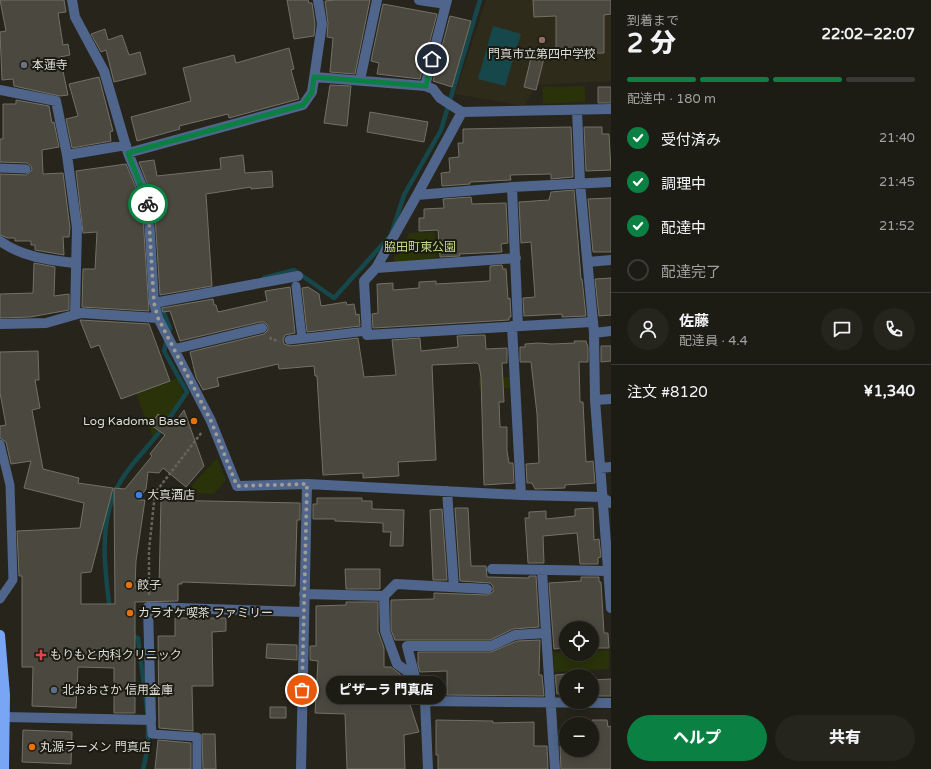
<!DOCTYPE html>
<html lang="ja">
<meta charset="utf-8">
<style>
:root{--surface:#1c1b14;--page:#25241d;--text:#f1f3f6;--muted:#a0a1a0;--line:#3a3934;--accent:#0b8043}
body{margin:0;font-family:"Varela Round","Noto Sans JP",sans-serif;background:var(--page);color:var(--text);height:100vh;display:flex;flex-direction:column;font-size:15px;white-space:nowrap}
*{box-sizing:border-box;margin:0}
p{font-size:13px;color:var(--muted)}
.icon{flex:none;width:22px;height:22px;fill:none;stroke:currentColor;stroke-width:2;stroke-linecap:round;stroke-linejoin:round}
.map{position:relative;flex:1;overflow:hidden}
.side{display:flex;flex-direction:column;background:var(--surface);width:320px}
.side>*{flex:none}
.fabs{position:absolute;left:559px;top:621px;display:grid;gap:8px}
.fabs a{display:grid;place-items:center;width:40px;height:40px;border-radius:50%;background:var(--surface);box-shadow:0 2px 10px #0003,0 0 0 1px var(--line);font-size:20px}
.pin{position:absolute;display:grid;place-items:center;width:34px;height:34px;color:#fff;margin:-17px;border:2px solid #fff;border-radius:50%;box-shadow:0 1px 4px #0007}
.courier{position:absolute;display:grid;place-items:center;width:40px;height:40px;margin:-20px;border:3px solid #0b8043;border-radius:50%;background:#fff;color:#222;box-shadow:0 1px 5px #0007}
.bubble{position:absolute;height:28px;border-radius:14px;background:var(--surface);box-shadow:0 2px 10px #0003,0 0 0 1px var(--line);font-size:13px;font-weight:800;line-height:28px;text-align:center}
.head em{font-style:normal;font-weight:800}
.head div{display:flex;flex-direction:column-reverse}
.head{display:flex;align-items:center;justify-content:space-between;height:68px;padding:0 16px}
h1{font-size:26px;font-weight:800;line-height:30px}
.bar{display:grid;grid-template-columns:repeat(4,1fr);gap:6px 4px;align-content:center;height:48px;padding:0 16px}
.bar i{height:5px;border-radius:3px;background:var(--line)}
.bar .selected{background:var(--accent)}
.bar p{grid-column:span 4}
.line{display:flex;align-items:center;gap:10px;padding:0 16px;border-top:1px solid var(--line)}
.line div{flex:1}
.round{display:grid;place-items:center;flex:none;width:42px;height:42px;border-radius:21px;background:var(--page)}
ol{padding:0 16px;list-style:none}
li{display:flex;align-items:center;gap:12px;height:44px}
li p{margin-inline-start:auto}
li .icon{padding:4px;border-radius:50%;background:var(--accent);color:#fff;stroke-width:4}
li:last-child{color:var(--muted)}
li i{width:22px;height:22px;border:2px solid var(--line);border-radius:50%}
.primary-button{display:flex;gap:8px;margin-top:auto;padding:8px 16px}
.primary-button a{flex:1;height:46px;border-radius:24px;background:var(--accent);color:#fff;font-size:16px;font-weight:800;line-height:46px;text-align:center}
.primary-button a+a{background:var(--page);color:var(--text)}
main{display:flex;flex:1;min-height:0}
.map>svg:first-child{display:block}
.built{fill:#2e2b1b}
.green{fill:#293209}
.water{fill:#16484b}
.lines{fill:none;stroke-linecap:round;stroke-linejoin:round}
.stream{stroke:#16484b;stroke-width:4.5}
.building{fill:#4b493f;stroke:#737166}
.path{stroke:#66645c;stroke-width:2.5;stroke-dasharray:3 2;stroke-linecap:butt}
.service{stroke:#4f658b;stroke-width:9}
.minor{stroke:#4f658b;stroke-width:10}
.primary{stroke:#78a6f4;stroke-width:10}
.done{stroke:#9e9c95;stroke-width:4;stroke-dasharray:0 7.2}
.route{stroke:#0b8043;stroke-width:5}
.education-dot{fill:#8d6e63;stroke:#1c1b11;stroke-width:1.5}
.worship-dot{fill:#6b7280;stroke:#1c1b11;stroke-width:1.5}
.food-dot{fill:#e8710a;stroke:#1c1b11;stroke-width:1.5}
.shop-dot{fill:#3f7fe0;stroke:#1c1b11;stroke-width:1.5}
.health-dot{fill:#e0444e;stroke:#1c1b11;stroke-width:1.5}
.service-dot{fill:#5c6f8a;stroke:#1c1b11;stroke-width:1.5}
.labels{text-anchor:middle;stroke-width:4;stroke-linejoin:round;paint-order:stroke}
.poi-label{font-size:12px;fill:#deddd7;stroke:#1c1b11;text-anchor:start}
.park-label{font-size:12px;fill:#c3dc83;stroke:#1c1b11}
</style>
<main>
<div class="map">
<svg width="611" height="769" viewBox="0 0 611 769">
<rect width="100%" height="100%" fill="#26241b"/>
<path class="built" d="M486 0H611V81L537 85 524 106 455 94Z"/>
<path class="green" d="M585 86V102L543 104 542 87Z
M435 232 437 262 394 265V257L402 249 409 233Z
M510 377V388L479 389V378Z
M177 378 184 395 153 437 136 394Z
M217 458 226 480 214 494 193 493 192 485Z
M609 650V669L554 672 553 652 592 654V651Z"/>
<path class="water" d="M493 26 521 34 505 86 478 79Z"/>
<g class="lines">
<path class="stream" d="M264 278 294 270 334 298 391 235 404 195 441 130 480 0
M110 610C105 572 99 528 115 492 125 469 146 450 161 430 170 418 178 405 187 392L164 351 170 328 159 301
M130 635 138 638C142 680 155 728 143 769"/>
</g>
<path class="building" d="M0 0H64L66 12 58 13 63 45 68 44 70 55 60 57 68 95 60 96 14 86 13 79 2 80 0 32 6 31Z
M287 0H308L309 3H312L315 24 314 36 294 39Z
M335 0H370L355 74 330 72 333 38 327 37 328 23 325 1Z
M533 0H611V14L604 15V53L556 54V16L534 17Z
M383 4 437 14 420 79 377 74 379 63 371 61Z
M450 16 471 21 452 87 433 81Z
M105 29 108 40 122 35 129 55 140 52 146 74 114 82 106 50 101 52 91 34Z
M289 48 294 69 291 70 299 99 229 118 228 114 179 126 180 129 137 141 131 117 191 101 183 68 234 55 236 63Z
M532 54 544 58 536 90 524 87Z
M99 77 113 131 110 132 111 141 72 148 66 119 78 116 69 84Z
M330 85 351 86 347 126 324 123Z
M598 87H611V103H598Z
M16 100 49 106 52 123 54 122 59 147 42 150 43 174 63 173 70 228 69 237H63L64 255 35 250V245H31V241H15V238H8L0 235V174L26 175 32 170 31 166 27 163 0 162V139H3V104H16Z
M370 112 428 122 424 142 367 132Z
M571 127 573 177 551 179V174L510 175 511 180 470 182V184L442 186 441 173 450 172 449 158 459 157 458 143H463V129Z
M584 127H602V134H609L611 170 586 171Z
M243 155 245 173 272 171 273 187 251 189V187L206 194 212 286 160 295 154 201 139 162 154 160 157 176 221 169 220 158Z
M126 164 142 202 149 311 82 307 83 269H95L97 232 83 233 76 171Z
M574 190 581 279H582L586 316 562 317V314L524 316 523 298 535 297 531 242 521 243 519 202 549 200 551 192Z
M471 197 472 204 506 203 508 243 501 244 502 252 459 254 460 256 440 257 438 230 419 231V218H424V209L444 208 443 199Z
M611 198V252H593L588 199Z
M34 263 55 267 54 296 69 294V310L30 317 0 318V294L33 293Z
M502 265 503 269H506L508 299 510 298 511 317H509V320L373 328 372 314 378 313 377 284 393 283V290L419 288V282L436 281V284L490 281V266Z
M611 278V315L599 316 595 279Z
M290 287 295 333 285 335 283 340 284 344 290 346 358 338 364 377 396 375 392 340 420 338 421 351 458 347 457 336 485 335 486 349 507 348V363H502L504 402H499L500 427H507V451L509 463H513L514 483 484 485 481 377 479 365 477 363 432 365 436 460 398 462 399 476 363 478V473L323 475 317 376H315L314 366 279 369 278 364 217 378 219 386 203 390 196 377 190 352 264 334 268 330V326L264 322H260L180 341 170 311 163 312 162 308 213 299 214 305H216L218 312 267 301 265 291Z
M308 287 319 294 321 306 346 302 347 305 354 304 356 315 359 314 360 326 307 332 302 288Z
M80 320 149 324 170 381 121 399 99 345 91 348Z
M574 341H586L588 347V362H579L580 402H583L586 462 593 461 595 483 565 485V488L535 489 532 483H527L526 464 539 463 537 414 531 362H520V347H525V344L538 343 552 344 575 343Z
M601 346H611V361L601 362Z
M38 351 39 380H35L40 408 32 410 43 469 79 478 78 483 113 488 91 572 81 573V604H115L114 488 125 489 152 456 150 454 165 435 151 425 158 414 173 425 184 410 204 466 186 487 163 468 159 473 148 472 146 489 138 500H145L136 561 135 587H159L161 500 300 503V520H297L295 586 182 582V584H178V601L135 602V713H114V668L78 667 76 708 32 706 33 667H22V576H19L17 531 80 528 84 503 24 488 31 461 11 464 6 442 0 438V426L6 425 0 393V352Z
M317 498H362V501H372V509L404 510 403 546H390L391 532H383V523L335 521V519H313V504H317Z
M455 508H468L471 566H486L487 577 529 578V576H536L539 627 513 629 490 640H395L391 630V600L434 599V593L487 595 493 592V586L490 583 460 581Z
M593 508 594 540 599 539 601 557 598 558V564H580L577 533 543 536 544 563H528L525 518H529V512L546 511V519L575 516V509Z
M442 509 447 580H433L430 510Z
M345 569H380V589H346Z
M581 577H599V582H601L604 633H608L609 648H592V628H566V648L554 649 549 583 581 581Z
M346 602H378V631L384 648V667H391L400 674 419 732 404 735 405 769H347L345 714 315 713 318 661 310 660V646H316V606L346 605Z
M175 618H226V631L212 632 213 686H192L193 731 159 728 158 636H175Z
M540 640 539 675H542L544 696 447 695V671L420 672 418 665V652H491L517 641Z
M267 644 297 645V660L266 658Z
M566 674V694H557L555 675Z
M611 679V696H594L593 680Z
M270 707H286V718H270Z
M436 720 493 721V723L534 722V746H547L548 769H438V755H436Z
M592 720H607L608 727 611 726V769H561L560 746H566V750H592Z
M23 730 72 732 71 764 22 762Z
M202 734H215L216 769H203Z
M158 740 191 743V769H155Z"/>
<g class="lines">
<path class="path" d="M270 337 271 339 279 341
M149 595V550L155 493 202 432"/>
<path class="service" d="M0 168 26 169
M296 286 302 338
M289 340 367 331
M0 444 10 485 13 580 0 599
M151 720 152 734 197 737V769"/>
<path class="minor" d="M72 0 75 17 104 71 128 153 148 201 154 303 158 318 211 421 237 486 307 484 521 495 602 497 611 503
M419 0 446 4
M315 77 425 86 433 89 440 98 462 112
M360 80 377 0
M425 86 447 0
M0 90 56 101 67 155 77 228 75 314
M577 110 580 183 594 333 595 400 611 608
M128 153 303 105 312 92 322 24 318 0
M67 155 126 145
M512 187 518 326
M417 195 512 187 611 182
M0 241C22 257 49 260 75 263
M588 262 611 260
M376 268 516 258
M154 303 298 276
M592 322 367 335 364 281 376 268 417 195 462 112 611 109
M0 324 46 323 81 313 158 318
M512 326 521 495
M594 333 611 331
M175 349 262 328
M595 400 611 399
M600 468 611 467
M447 491 454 587
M492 569 607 571
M542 571 555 769
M304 594 384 596
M415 677 397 664 385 631 384 596 396 584 487 589
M425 701 611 703
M4 717 151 720 148 607 304 612
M301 769 307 484
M428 769 425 701 415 677 407 646H491L515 635 546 633"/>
<path class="primary" d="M0 635 5 695 4 769"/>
</g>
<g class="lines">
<path class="done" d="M148 204 154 303 158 318 211 421 237 486 307 484 302 690"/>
<path class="route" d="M148 204 128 153 303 105 312 92 314 77 426 86 432 59"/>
</g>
<circle class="education-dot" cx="542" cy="40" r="4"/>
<circle class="worship-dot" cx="24" cy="65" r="4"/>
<g class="food-dot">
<circle cx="194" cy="421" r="4"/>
<circle cx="129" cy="585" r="4"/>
<circle cx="130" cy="613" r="4"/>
<circle cx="32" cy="747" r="4"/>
</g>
<circle class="shop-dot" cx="139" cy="495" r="4"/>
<path class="health-dot" d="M39 649h4v4h4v4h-4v4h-4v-4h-4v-4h4z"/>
<circle class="service-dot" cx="54" cy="690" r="4"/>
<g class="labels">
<g class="poi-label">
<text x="542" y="58" text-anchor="middle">門真市立第四中学校</text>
<text x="32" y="69">本蓮寺</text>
<text x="186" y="425" text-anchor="end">Log Kadoma Base</text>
<text x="147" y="499">大真酒店</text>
<text x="137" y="589">餃子</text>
<text x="138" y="617">カラオケ喫茶 ファミリー</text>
<text x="50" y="659">もりもと内科クリニック</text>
<text x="62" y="694">北おおさか 信用金庫</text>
<text x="40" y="751">丸源ラーメン 門真店</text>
</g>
<g class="park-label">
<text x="420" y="251">脇田町東公園</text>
</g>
</g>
</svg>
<div class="fabs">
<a><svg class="icon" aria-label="locate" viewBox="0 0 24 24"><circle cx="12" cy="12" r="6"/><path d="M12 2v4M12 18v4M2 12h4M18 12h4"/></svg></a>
<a>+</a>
<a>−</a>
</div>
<div class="pin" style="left:302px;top:690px;background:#ea580c"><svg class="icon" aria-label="bag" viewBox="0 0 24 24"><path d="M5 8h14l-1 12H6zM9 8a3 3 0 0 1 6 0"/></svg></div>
<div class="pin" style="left:432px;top:59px;background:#1f2937"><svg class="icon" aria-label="home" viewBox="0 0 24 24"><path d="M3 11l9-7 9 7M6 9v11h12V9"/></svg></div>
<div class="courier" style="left:148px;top:204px"><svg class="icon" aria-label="bike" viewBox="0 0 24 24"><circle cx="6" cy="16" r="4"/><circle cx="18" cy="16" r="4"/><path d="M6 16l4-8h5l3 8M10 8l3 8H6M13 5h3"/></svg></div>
<div class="bubble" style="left:326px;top:676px;width:120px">ピザーラ 門真店</div>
</div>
<section class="side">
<div class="head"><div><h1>2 分</h1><p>到着まで</p></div><em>22:02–22:07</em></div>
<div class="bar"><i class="selected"></i><i class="selected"></i><i class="selected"></i><i></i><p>配達中 · 180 m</p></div>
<ol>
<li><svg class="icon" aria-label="check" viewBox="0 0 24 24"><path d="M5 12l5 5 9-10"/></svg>受付済み<p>21:40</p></li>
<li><svg class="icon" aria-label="check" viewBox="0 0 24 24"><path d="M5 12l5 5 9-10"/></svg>調理中<p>21:45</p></li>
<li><svg class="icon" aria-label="check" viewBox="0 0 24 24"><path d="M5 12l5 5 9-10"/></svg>配達中<p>21:52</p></li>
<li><i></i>配達完了</li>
</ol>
<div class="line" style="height:72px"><a class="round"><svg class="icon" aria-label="person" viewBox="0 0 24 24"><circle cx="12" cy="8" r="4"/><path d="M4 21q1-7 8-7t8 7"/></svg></a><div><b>佐藤</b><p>配達員 · 4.4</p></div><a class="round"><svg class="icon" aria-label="chat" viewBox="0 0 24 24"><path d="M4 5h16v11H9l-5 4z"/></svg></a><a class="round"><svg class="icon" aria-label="phone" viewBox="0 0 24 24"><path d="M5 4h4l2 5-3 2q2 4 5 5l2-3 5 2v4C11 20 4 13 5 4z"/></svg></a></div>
<div class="line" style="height:52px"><div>注文 #8120</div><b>¥1,340</b></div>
<div class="primary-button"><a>ヘルプ</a><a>共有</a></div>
</section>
</main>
